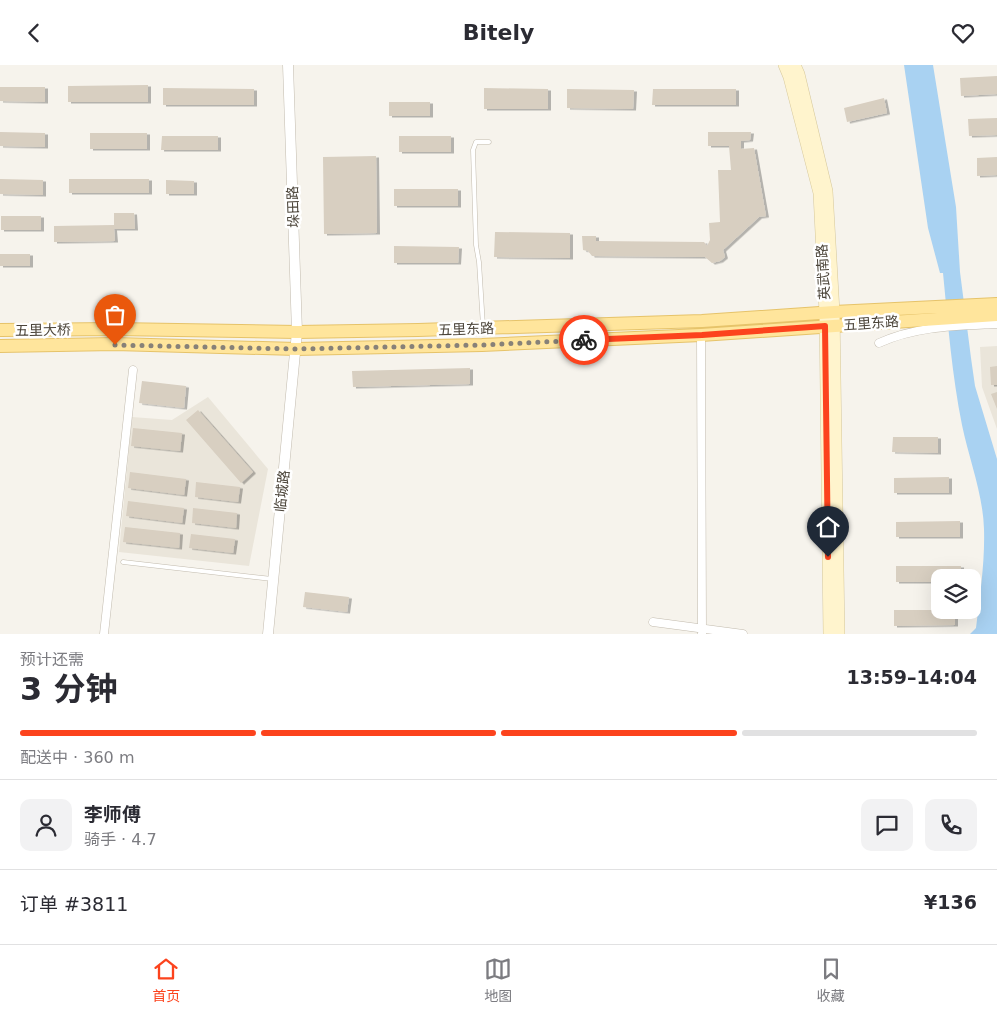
<!DOCTYPE html>
<html lang="zh">
<meta charset="utf-8">
<style>
:root{--surface:#fff;--page:#f2f2f3;--text:#2b2b33;--muted:#7c7c81;--line:#e1e1e2;--accent:#fc431d}
body{margin:0;font-family:"DejaVu Sans","Noto Sans SC",sans-serif;background:var(--page);color:var(--text);height:100vh;display:flex;flex-direction:column;font-size:19px;white-space:nowrap}
*{box-sizing:border-box;margin:0}
p{font-size:16px;color:var(--muted)}
.icon{flex:none;width:28px;height:28px;fill:none;stroke:currentColor;stroke-width:2;stroke-linecap:round;stroke-linejoin:round}
.map{position:relative;height:569px;overflow:hidden}
.details{display:flex;flex-direction:column;background:var(--surface);flex:1}
.details>*{flex:none}
.controls{position:absolute;left:931px;top:504px;display:grid;gap:10px}
.controls a{display:grid;place-items:center;width:50px;height:50px;border-radius:10px;background:var(--surface);box-shadow:0 5px 20px #0002;font-size:25px}
.pin{position:absolute;display:grid;place-items:center;width:42px;height:42px;color:#fff;margin:-51px -21px;border-radius:50% 50% 50% 0;rotate:-45deg;box-shadow:0 0 5px #0007}
.pin .icon{rotate:45deg}
.courier{position:absolute;display:grid;place-items:center;width:50px;height:50px;margin:-25px;border:4px solid #fc431d;border-radius:50%;background:#fff;color:#222;box-shadow:0 1px 6px #0007}
.overview em{font-style:normal;font-weight:700}
.overview div{display:flex;flex-direction:column-reverse}
.overview{display:flex;align-items:center;justify-content:space-between;height:85px;padding:0 20px}
h1{font-size:32px;font-weight:700;line-height:38px}
.bar{display:grid;grid-template-columns:repeat(4,1fr);gap:8px 5px;align-content:center;height:60px;padding:0 20px}
.bar i{height:6px;border-radius:4px;background:var(--line)}
.bar .on{background:var(--accent)}
.bar p{grid-column:span 4}
.line{display:flex;align-items:center;gap:12px;padding:0 20px;border-top:1px solid var(--line)}
.line div{flex:1}
.round{display:grid;place-items:center;flex:none;width:52px;height:52px;border-radius:10px;background:var(--page)}
header{display:flex;justify-content:space-between;align-items:center;height:65px;padding:0 20px;background:var(--surface);font-size:22px;font-weight:700}
.dock{display:flex;justify-content:space-around;align-items:center;height:70px;border-top:1px solid var(--line);background:var(--surface);font-size:14px;color:var(--muted)}
.dock a{display:grid;justify-items:center;gap:2px}
.dock .on{color:var(--accent)}
.map>svg:first-child{display:block}
.residential{fill:#eae5da}
.water{fill:#a9d2f2}
.building{fill:#d8cfc1;filter:url(#shadow)}
.lines{fill:none;stroke-linecap:round;stroke-linejoin:round}
.service-casing{stroke:#c2bbae;stroke-width:5}
.minor-casing{stroke:#c2bbae;stroke-width:9}
.tertiary-casing{stroke:#c2bbae;stroke-width:11}
.secondary-casing{stroke:#d6c89b;stroke-width:12}
.primary-casing{stroke:#e6c36a;stroke-width:14}
.service{stroke:#fff;stroke-width:4}
.minor{stroke:#fff;stroke-width:8}
.tertiary{stroke:#fff;stroke-width:10}
.secondary{stroke:#fff4cd;stroke-width:11}
.primary{stroke:#ffe59c;stroke-width:12}
.done{stroke:#878178;stroke-width:5;stroke-dasharray:0 9}
.route{stroke:#fc431d;stroke-width:6}
.labels{text-anchor:middle;stroke-width:5;stroke-linejoin:round;paint-order:stroke}
.street-label{font-size:14px;fill:#4b4439;stroke:#fff}
</style>
<header><svg class="icon" aria-label="back" viewBox="0 0 24 24"><path d="M15 5l-7 7 7 7"/></svg>Bitely<svg class="icon" aria-label="heart" viewBox="0 0 24 24"><path d="M12 20l-8-8c-3-5 5-10 8-4 3-6 11-1 8 4z"/></svg></header>
<div class="map">
<svg width="997" height="569" viewBox="0 0 997 569">
<defs>
<filter id="shadow"><feDropShadow dx="3" dy="1.5" stdDeviation="0" flood-color="#0004"/></filter>
</defs>
<rect width="100%" height="100%" fill="#f6f3ec"/>
<path class="residential" d="M997 281V364L982 322 980 282Z
M208 332 268 404 249 501 119 487 132 352 172 355Z"/>
<path class="water" d="M904 0H933L956 142 960 207 971 293 975 321 997 394V569H970L976 563C980 530 985 497 984 464 983 429 969 394 962 360 952 310 948 259 943 208H940L928 163Z"/>
<path class="building" d="M997 11V29L961 31 960 13Z
M148 20V37H68V21Z
M0 22H45V37L0 36Z
M163 23 254 24V40H163Z
M484 23 548 24V44H484Z
M567 24 634 25 633 44 567 43Z
M653 24H736V40H652Z
M884 33 887 48 847 57 844 43Z
M389 37H430V51H389Z
M997 53V70L969 71 968 54Z
M0 67 45 68V82L0 81Z
M708 67H751L750 75 741 76V84L754 83 766 151 759 152 723 185 725 192 720 196 712 198 705 192 592 191 588 186 583 185 582 171H596V176L704 177 707 181 710 175 709 158 720 157 718 105H731L729 81H708Z
M90 68H147V84H90Z
M162 71H218V85H161Z
M399 71H451V87H399Z
M376 91 377 168 324 169 323 92Z
M997 92V110L977 111V93Z
M0 114 43 115V130L0 129Z
M69 114H149V128H69Z
M166 115 194 116V129H166Z
M394 124H458V141H394Z
M114 148H134L135 164H114L115 176 54 177V161L114 160Z
M1 151H41V165H1Z
M495 167 570 168V193L494 192Z
M394 181 459 182 458 198H394Z
M0 189H30V201H0Z
M997 301V320H991L990 302Z
M470 303V319L353 322 352 306Z
M142 316 186 321 184 343 139 338Z
M997 327V344L991 329Z
M198 345 253 407 241 418 186 355Z
M133 363 182 368 180 386 131 381Z
M893 372H938V388L892 387Z
M130 407 186 414 184 430 128 423Z
M949 412V428H894V413Z
M196 417 240 422 238 437 195 432Z
M128 436 184 443 182 458 126 451Z
M193 443 237 448 236 463 192 458Z
M960 456V472H896V457Z
M125 462 180 468 179 483 123 477Z
M191 469 235 474 233 488 189 483Z
M896 501H961V512H940V517H896Z
M305 527 349 532 347 547 303 542Z
M894 545H955V560L894 561Z"/>
<g class="lines">
<g class="service-casing">
<path id="service" d="M483 261 479 197 476 180 473 85 476 77H489
M123 497 272 514"/>
</g>
<g class="minor-casing">
<path id="minor" d="M701 270 702 569
M879 278C916 261 956 261 997 259
M653 557 743 569
M104 569 133 305"/>
</g>
<g class="tertiary-casing">
<path id="tertiary" d="M268 569 297 267 288 0"/>
</g>
<g class="secondary-casing">
<path id="secondary" d="M784 0 789 12 819 128 825 248 829 569
M795 0 799 9 827 126 834 247 839 569"/>
</g>
<g class="primary-casing">
<path id="primary" d="M0 265 115 264 297 267 418 265 702 256 834 247 997 239
M0 281 115 279 296 284 482 280 701 270 997 250"/>
</g>
<use href="#service" class="service"/>
<use href="#minor" class="minor"/>
<use href="#tertiary" class="tertiary"/>
<use href="#secondary" class="secondary"/>
<use href="#primary" class="primary"/>
</g>
<g class="lines">
<path class="done" d="M115 280 296 284 482 280 584 275"/>
<path class="route" d="M584 275 702 270 825 261 828 492"/>
</g>
<g class="labels">
<g class="street-label">
<text transform="translate(293 142) rotate(-92)" y="5">垛田路</text>
<text transform="translate(823 207) rotate(-93)" y="5">英武南路</text>
<text transform="translate(871 258) rotate(-4)" y="5">五里东路</text>
<text transform="translate(466 264) rotate(-2)" y="5">五里东路</text>
<text transform="translate(43 265) rotate(-1)" y="5">五里大桥</text>
<text transform="translate(282 426) rotate(-84)" y="5">临城路</text>
</g>
</g>
</svg>
<div class="controls">
<a><svg class="icon" aria-label="layers" viewBox="0 0 24 24"><path d="M12 4l9 5-9 5-9-5zM3 14l9 5 9-5"/></svg></a>
</div>
<div class="pin" style="left:115px;top:280px;background:#ea580c"><svg class="icon" aria-label="bag" viewBox="0 0 24 24"><path d="M5 8h14l-1 12H6zM9 8a3 3 0 0 1 6 0"/></svg></div>
<div class="pin" style="left:828px;top:492px;background:#1f2937"><svg class="icon" aria-label="home" viewBox="0 0 24 24"><path d="M3 11l9-7 9 7M6 9v11h12V9"/></svg></div>
<div class="courier" style="left:584px;top:275px"><svg class="icon" aria-label="bike" viewBox="0 0 24 24"><circle cx="6" cy="16" r="4"/><circle cx="18" cy="16" r="4"/><path d="M6 16l4-8h5l3 8M10 8l3 8H6M13 5h3"/></svg></div>
</div>
<section class="details">
<div class="overview"><div><h1>3 分钟</h1><p>预计还需</p></div><em>13:59–14:04</em></div>
<div class="bar"><i class="on"></i><i class="on"></i><i class="on"></i><i></i><p>配送中 · 360 m</p></div>
<div class="line" style="height:90px"><a class="round"><svg class="icon" aria-label="person" viewBox="0 0 24 24"><circle cx="12" cy="8" r="4"/><path d="M4 21q1-7 8-7t8 7"/></svg></a><div><b>李师傅</b><p>骑手 · 4.7</p></div><a class="round"><svg class="icon" aria-label="chat" viewBox="0 0 24 24"><path d="M4 5h16v11H9l-5 4z"/></svg></a><a class="round"><svg class="icon" aria-label="phone" viewBox="0 0 24 24"><path d="M5 4h4l2 5-3 2q2 4 5 5l2-3 5 2v4C11 20 4 13 5 4z"/></svg></a></div>
<div class="line" style="height:65px"><div>订单 #3811</div><b>¥136</b></div>
</section>
<nav class="dock">
<a class="on"><svg class="icon" aria-label="home" viewBox="0 0 24 24"><path d="M3 11l9-7 9 7M6 9v11h12V9"/></svg>首页</a>
<a><svg class="icon" aria-label="map" viewBox="0 0 24 24"><path d="M3 6l6-2 6 2 6-2v14l-6 2-6-2-6 2zM9 4v14M15 6v14"/></svg>地图</a>
<a><svg class="icon" aria-label="saved" viewBox="0 0 24 24"><path d="M7 4h10v16l-5-4-5 4z"/></svg>收藏</a>
</nav>
